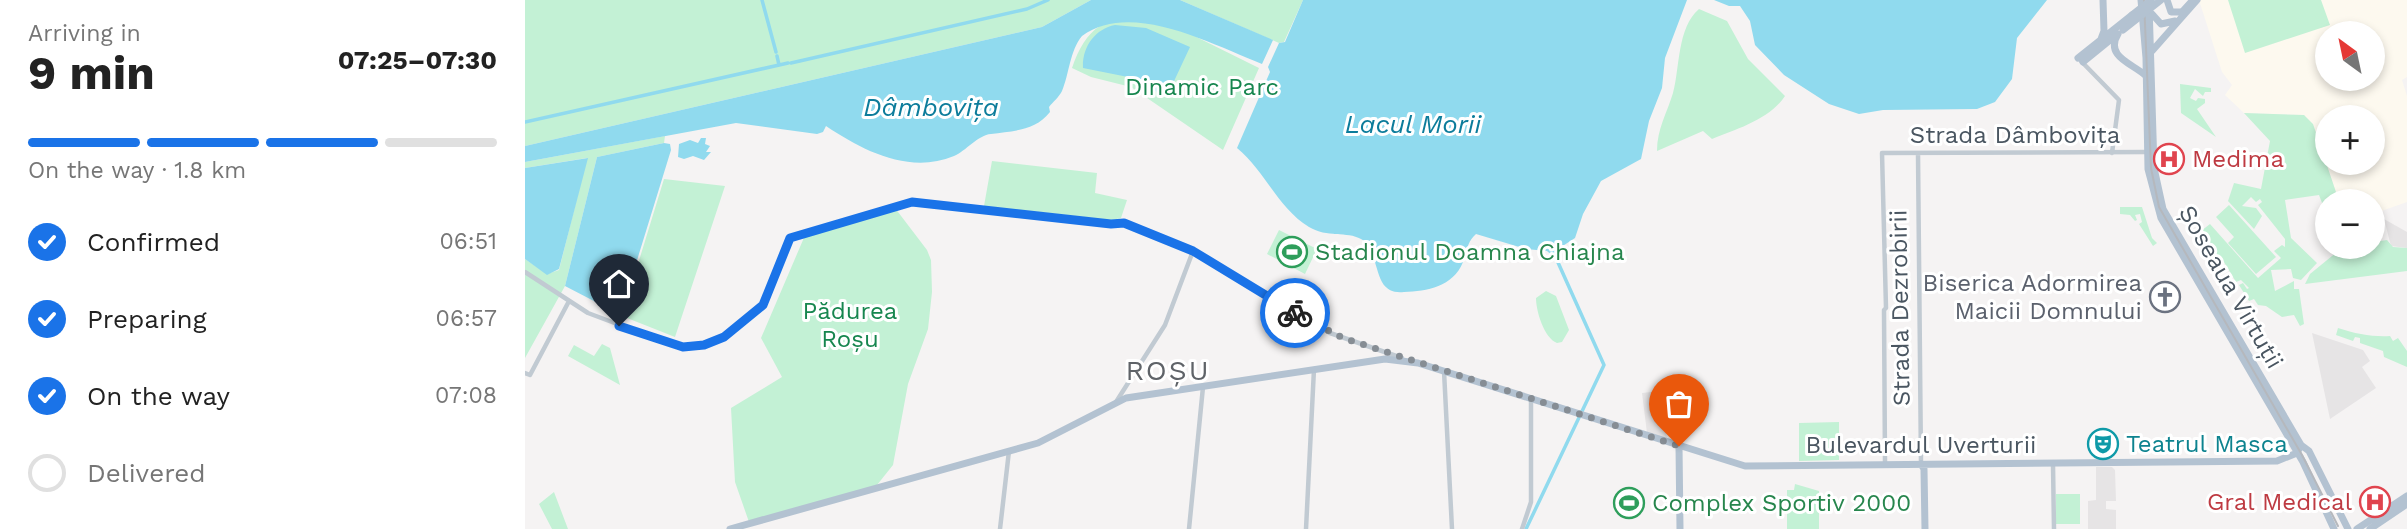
<!DOCTYPE html>
<meta charset="utf-8">
<style>
:root{--surface:#fff;--page:#f6f6f6;--text:#222;--muted:#767676;--line:#e0e0e0;--accent:#1a73e8}
body{margin:0;font-family:"Work Sans",sans-serif;background:var(--page);color:var(--text);height:100vh;display:flex;flex-direction:column;font-size:26px;white-space:nowrap}
*{box-sizing:border-box;margin:0}
p{font-size:23px;color:var(--muted)}
.icon{flex:none;width:38px;height:38px;fill:none;stroke:currentColor;stroke-width:2;stroke-linecap:round;stroke-linejoin:round}
.map{position:relative;flex:1;overflow:hidden}
.panel{display:flex;flex-direction:column;background:var(--surface);width:525px}
.panel>*{flex:none}
.needle{width:46px;rotate:327deg}
.buttons{position:absolute;left:1790px;top:21px;display:grid;gap:14px}
.buttons a{display:grid;place-items:center;width:70px;height:70px;border-radius:50%;background:var(--surface);box-shadow:0 4px 10px #0003;font-size:35px}
.pin{position:absolute;display:grid;place-items:center;width:60px;height:60px;color:#fff;margin:-72px -30px;border-radius:50% 50% 50% 0;rotate:-45deg;box-shadow:0 0 7px #0007}
.pin .icon{rotate:45deg}
.courier{position:absolute;display:grid;place-items:center;width:70px;height:70px;margin:-35px;border:5px solid #1a73e8;border-radius:50%;background:#fff;color:#222;box-shadow:0 2px 9px #0007}
.overview em{font-style:normal;font-weight:700}
.overview div{display:flex;flex-direction:column-reverse}
.overview{display:flex;align-items:center;justify-content:space-between;height:119px;padding:0 28px}
h1{font-size:46px;font-weight:700;line-height:52px}
.bar{display:grid;grid-template-columns:repeat(4,1fr);gap:10px 7px;align-content:center;height:84px;padding:0 28px}
.bar i{height:9px;border-radius:5px;background:var(--line)}
.bar .selected{background:var(--accent)}
.bar p{grid-column:span 4}
ol{padding:0 28px;list-style:none}
li{display:flex;align-items:center;gap:21px;height:77px}
li p{margin-inline-start:auto}
li .icon{padding:7px;border-radius:50%;background:var(--accent);color:#fff;stroke-width:4}
li:last-child{color:var(--muted)}
li i{width:38px;height:38px;border:4px solid var(--line);border-radius:50%}
main{display:flex;flex:1;min-height:0}
.map>svg:first-child{display:block}
.commercial{fill:#fdf9ef;fill-rule:evenodd}
.education{fill:#e6e4e5}
.green{fill:#c3f1d5}
.water{fill:#90daee}
.lines{fill:none;stroke-linecap:round;stroke-linejoin:round}
.canal{stroke:#90daee;stroke-width:3.5}
.minor{stroke:#c1cad2;stroke-width:4.5}
.major{stroke:#b3c2d1;stroke-width:7}
.tram{stroke:#b5b8bd;stroke-width:2}
.major-bridge{stroke:#b3c2d1;stroke-width:7}
.done{stroke:#868d94;stroke-width:7;stroke-dasharray:0 12.6}
.route{stroke:#1a73e8;stroke-width:9}
.labels{text-anchor:middle;stroke-width:6;stroke-linejoin:round;paint-order:stroke}
.park-label{font-size:24px;fill:#17864f;stroke:#fff}
.street-label{font-size:24px;fill:#4a5661;stroke:#fff}
.health-label{font-size:24px;fill:#be3a42;stroke:#fff;text-anchor:start}
.leisure-label{font-size:24px;fill:#27864d;stroke:#fff;text-anchor:start}
.worship-label{font-size:24px;fill:#5b616d;stroke:#fff;text-anchor:end}
.culture-label{font-size:24px;fill:#0d838f;stroke:#fff;text-anchor:start}
.water-label{font-size:26px;font-style:italic;fill:#0c7c9b;stroke:#fff}
.quarter-label{font-size:28px;letter-spacing:2px;fill:#5f6368;stroke:#fff}
</style>
<main>
<section class="panel">
<div class="overview"><div><h1>9 min</h1><p>Arriving in</p></div><em>07:25–07:30</em></div>
<div class="bar"><i class="selected"></i><i class="selected"></i><i class="selected"></i><i></i><p>On the way · 1.8 km</p></div>
<ol>
<li><svg class="icon" aria-label="check" viewBox="0 0 24 24"><path d="M5 12l5 5 9-10"/></svg>Confirmed<p>06:51</p></li>
<li><svg class="icon" aria-label="check" viewBox="0 0 24 24"><path d="M5 12l5 5 9-10"/></svg>Preparing<p>06:57</p></li>
<li><svg class="icon" aria-label="check" viewBox="0 0 24 24"><path d="M5 12l5 5 9-10"/></svg>On the way<p>07:08</p></li>
<li><i></i>Delivered</li>
</ol>
</section>
<div class="map">
<svg width="1882" height="529" viewBox="0 0 1882 529">
<rect width="100%" height="100%" fill="#f5f3f3"/>
<path class="commercial" d="M1674 0H1882V77L1877 80 1882 96V202L1848 214V201H1814L1788 124 1779 115 1719 113 1700 95 1707 85 1697 72ZM1802 33H1848V79H1802ZM1802 117H1848V163H1802Z"/>
<path class="education" d="M1859 219 1882 232V248L1866 246Z
M1787 333 1838 350 1845 361 1837 367 1851 388 1805 419Z
M1135 391 1142 439 1122 433 1117 393Z
M1571 467H1587L1590 470 1591 501H1581V509L1591 510V529H1563V501L1571 500Z"/>
<path class="green" d="M0 0H566L517 27 0 146Z
M655 0H778L759 42 754 43Z
M1703 0H1796L1805 25 1720 53Z
M1174 9 1202 21 1223 59 1260 96C1245 119 1212 129 1187 139L1178 131 1132 151C1132 129 1142 113 1148 93 1155 67 1152 28 1174 9Z
M625 14 734 68 698 150 606 87 566 77 547 68C561 27 581 15 625 14Z
M1655 84 1686 88V92H1680L1678 96 1670 89 1665 98 1671 101 1673 98 1680 99V103L1672 109 1691 137 1656 113Z
M1719 113 1779 115 1788 124 1814 201H1802V216L1794 195 1760 200 1766 238 1792 263 1776 280 1768 278 1766 269 1746 270 1750 291 1769 281V289H1774L1779 324 1775 326 1769 315 1757 317 1741 306 1733 305 1729 299 1724 301 1714 285 1718 283 1722 289 1724 288 1716 280 1711 282 1699 262 1674 236 1676 231 1685 224 1733 278 1756 258 1749 251 1757 245 1760 247V239L1733 205 1737 202 1735 199 1731 202 1726 197 1717 206 1731 208 1737 216 1729 229 1703 201 1709 183 1736 189 1745 141Z
M140 136 139 143 72 157 40 286 0 358V259L22 274 34 270 62 158 0 168V162Z
M467 161 572 173 570 193 602 200 596 218 587 220 459 206Z
M139 179 200 186 150 337 97 316Z
M1704 205 1751 257 1731 274 1703 243 1709 237 1691 217Z
M1595 207H1617L1627 238 1632 243 1628 246 1614 224 1617 222 1615 214 1610 215 1612 220 1610 221 1605 215 1595 214Z
M370 208 402 250 406 260 407 292 403 329 383 384 368 465 352 485 224 522 210 482 206 408 257 377 236 338 281 233Z
M754 230 792 249 780 274 742 254Z
M1862 240 1868 247 1882 248V271L1780 284 1785 274 1818 247H1848V242Z
M1021 291 1031 296 1044 330 1037 342 1032 343C1019 338 1011 311 1011 298Z
M1813 328C1831 334 1848 337 1865 336L1868 341 1873 338 1882 351V367L1859 357 1858 351 1835 343V338L1830 337 1828 341 1811 335Z
M77 344 85 348 95 385 43 356 49 345 69 356Z
M1314 422V460L1274 461V423Z
M1270 484 1294 491V529H1262V490H1269Z
M29 492 43 529H27L14 504Z
M1531 494H1555V524H1531Z"/>
<path class="water" d="M566 0H655L748 40 737 64C686 44 606 0 557 36 545 50 544 75 537 91 534 97 528 102 524 107L525 112C510 131 488 131 466 134 453 135 441 151 429 156 384 175 337 150 301 126L298 132 292 134 211 123 0 162V146L517 27Z
M778 0H1162L1140 58 1137 88 1124 121 1116 159 1076 181 1058 214 1050 238 1033 249 1036 258 1032 260 1022 251 1001 249 951 234C942 242 942 251 938 262 928 287 902 291 879 292 870 293 862 291 857 282 850 269 849 246 836 239 822 231 802 238 784 227 753 208 740 171 712 148L745 72 743 67 754 43 760 42Z
M1189 0H1522L1492 38 1487 79 1470 102 1452 109 1358 110 1334 114 1304 104 1259 75 1230 45 1225 21 1215 6H1204Z
M590 25 621 28 665 47 643 94H636L603 77 558 68C557 47 570 29 590 25Z
M176 138H181L180 144 185 146 181 152H186L179 160 168 156 159 159 153 157 154 144 165 140 173 143Z
M139 143 145 144 146 150 97 309 90 312 40 286 72 157Z
M63 158 34 269 22 275 0 259V168Z"/>
<g class="lines">
<path class="canal" d="M237 0 251 52
M252 56 254 65
M266 63 502 9 523 0
M0 122 263 63
M1001 529 1079 365 1031 258"/>
<path class="minor" d="M1556 61 1594 100 1587 153
M1393 153 1396 464
M0 272 63 313 140 342 168 347 202 336 238 305 267 237 378 204 398 203 588 225 598 223 675 255 805 333 877 358
M919 371 927 529
M0 373 5 375 43 303
M591 402 640 325 668 251
M1360 464 1359 310 1361 308 1357 153 1623 152
M1528 464 1529 529
M475 529 484 451
M664 529 678 387
M781 529 789 369
M997 529 1006 502V400"/>
<path class="major" d="M1616 0 1621 58 1623 169 1636 218 1778 462 1809 529
M1642 0 1646 12H1657
M1624 4 1629 168 1638 209 1776 445 1784 451 1823 529
M1627 14 1636 24 1650 21
M1593 34C1579 57 1609 64 1621 76
M1576 39 1579 31 1578 0
M1627 51 1672 0
M1553 58 1607 15
M1558 62 1590 36
M1154 446 1155 529
M1396 464 1399 469 1400 529
M205 529 513 443 601 398 860 359 893 363 1220 466 1752 461 1772 453 1776 445
M1832 529 1882 496
M1845 529 1882 504"/>
<path class="tram" d="M1619 0 1626 168 1634 207 1777 455 1813 526"/>
<path class="major-bridge" d="M1657 12 1668 0
M1607 15 1626 0
M1598 30 1636 0"/>
</g>
<g class="lines">
<path class="done" d="M770 313 818 338 1154 446"/>
<path class="route" d="M94 326 158 347 179 345 199 337 238 305 265 238 387 202 586 224 599 223 668 251 770 313"/>
</g>
<defs>
<g id="hospital-ring" transform="scale(1.575)"><circle r="9.5" fill="#fff" stroke="#e0444e" stroke-width="1.5"/><path d="M-5-5h3v3.5h4V-5h3V5h-3V1.5h-4V5h-3Z" fill="#e0444e"/></g>
<g id="stadium-ring" transform="scale(1.575)"><circle r="9.5" fill="#fff" stroke="#2e9e5b" stroke-width="1.5"/><path d="M0-5a6.5 5 0 1 0 0 10a6.5 5 0 1 0 0-10ZM-3.5-1.8h7v3.6h-7Z" fill="#2e9e5b"/></g>
<g id="church-ring" transform="scale(1.575)"><circle r="9.5" fill="#fff" stroke="#6b7280" stroke-width="1.5"/><path d="M-1.2-6h2.4v3.5h3.3v2.4h-3.3V6h-2.4V-.1h-3.3v-2.4h3.3Z" fill="#6b7280"/></g>
<g id="theatre-ring" transform="scale(1.575)"><circle r="9.5" fill="#fff" stroke="#0f9aa8" stroke-width="1.5"/><path d="M-5-5.5Q0-4 5-5.5V0Q5 5 0 6Q-5 5-5 0ZM-3.3-2.5H-1v1.5H-3.3ZM1-2.5H3.3v1.5H1ZM-2.8 1Q0 5.5 2.8 1Z" fill="#0f9aa8"/></g>
</defs>
<g fill-rule="evenodd">
<use href="#hospital-ring" x="1644" y="159"/>
<use href="#stadium-ring" x="767" y="252"/>
<use href="#church-ring" x="1640" y="297"/>
<use href="#theatre-ring" x="1578" y="444"/>
<use href="#hospital-ring" x="1850" y="502"/>
<use href="#stadium-ring" x="1104" y="503"/>
</g>
<g class="labels">
<g class="park-label">
<text x="677" y="95">Dinamic Parc</text>
<text x="325" y="319">Pădurea<tspan x="325" dy="28">Roșu</tspan></text>
</g>
<g class="street-label">
<text x="1490" y="143">Strada Dâmbovița</text>
<text transform="translate(1706 287) rotate(60)" y="8">Șoseaua Virtuții</text>
<text transform="translate(1375 308) rotate(-91)" y="8">Strada Dezrobirii</text>
<text x="1396" y="453">Bulevardul Uverturii</text>
</g>
<g class="health-label">
<text x="1667" y="167">Medima</text>
<text x="1827" y="510" text-anchor="end">Gral Medical</text>
</g>
<g class="leisure-label">
<text x="790" y="260">Stadionul Doamna Chiajna</text>
<text x="1127" y="511">Complex Sportiv 2000</text>
</g>
<g class="worship-label">
<text x="1617" y="291">Biserica Adormirea<tspan x="1617" dy="28">Maicii Domnului</tspan></text>
</g>
<g class="culture-label">
<text x="1601" y="452">Teatrul Masca</text>
</g>
<g class="water-label">
<text x="406" y="116">Dâmbovița</text>
<text x="888" y="133">Lacul Morii</text>
</g>
<g class="quarter-label">
<text x="643" y="380">ROȘU</text>
</g>
</g>
</svg>
<div class="buttons">
<a><svg class="needle" viewBox="-14 -14 28 28"><path d="M0-13l5 13h-10z" fill="#e53935"/><path d="M0 13l5-13h-10z" fill="#767676"/></svg></a>
<a>+</a>
<a>−</a>
</div>
<div class="pin" style="left:1154px;top:446px;background:#ea580c"><svg class="icon" aria-label="bag" viewBox="0 0 24 24"><path d="M5 8h14l-1 12H6zM9 8a3 3 0 0 1 6 0"/></svg></div>
<div class="pin" style="left:94px;top:326px;background:#1f2937"><svg class="icon" aria-label="home" viewBox="0 0 24 24"><path d="M3 11l9-7 9 7M6 9v11h12V9"/></svg></div>
<div class="courier" style="left:770px;top:313px"><svg class="icon" aria-label="bike" viewBox="0 0 24 24"><circle cx="6" cy="16" r="4"/><circle cx="18" cy="16" r="4"/><path d="M6 16l4-8h5l3 8M10 8l3 8H6M13 5h3"/></svg></div>
</div>
</main>
